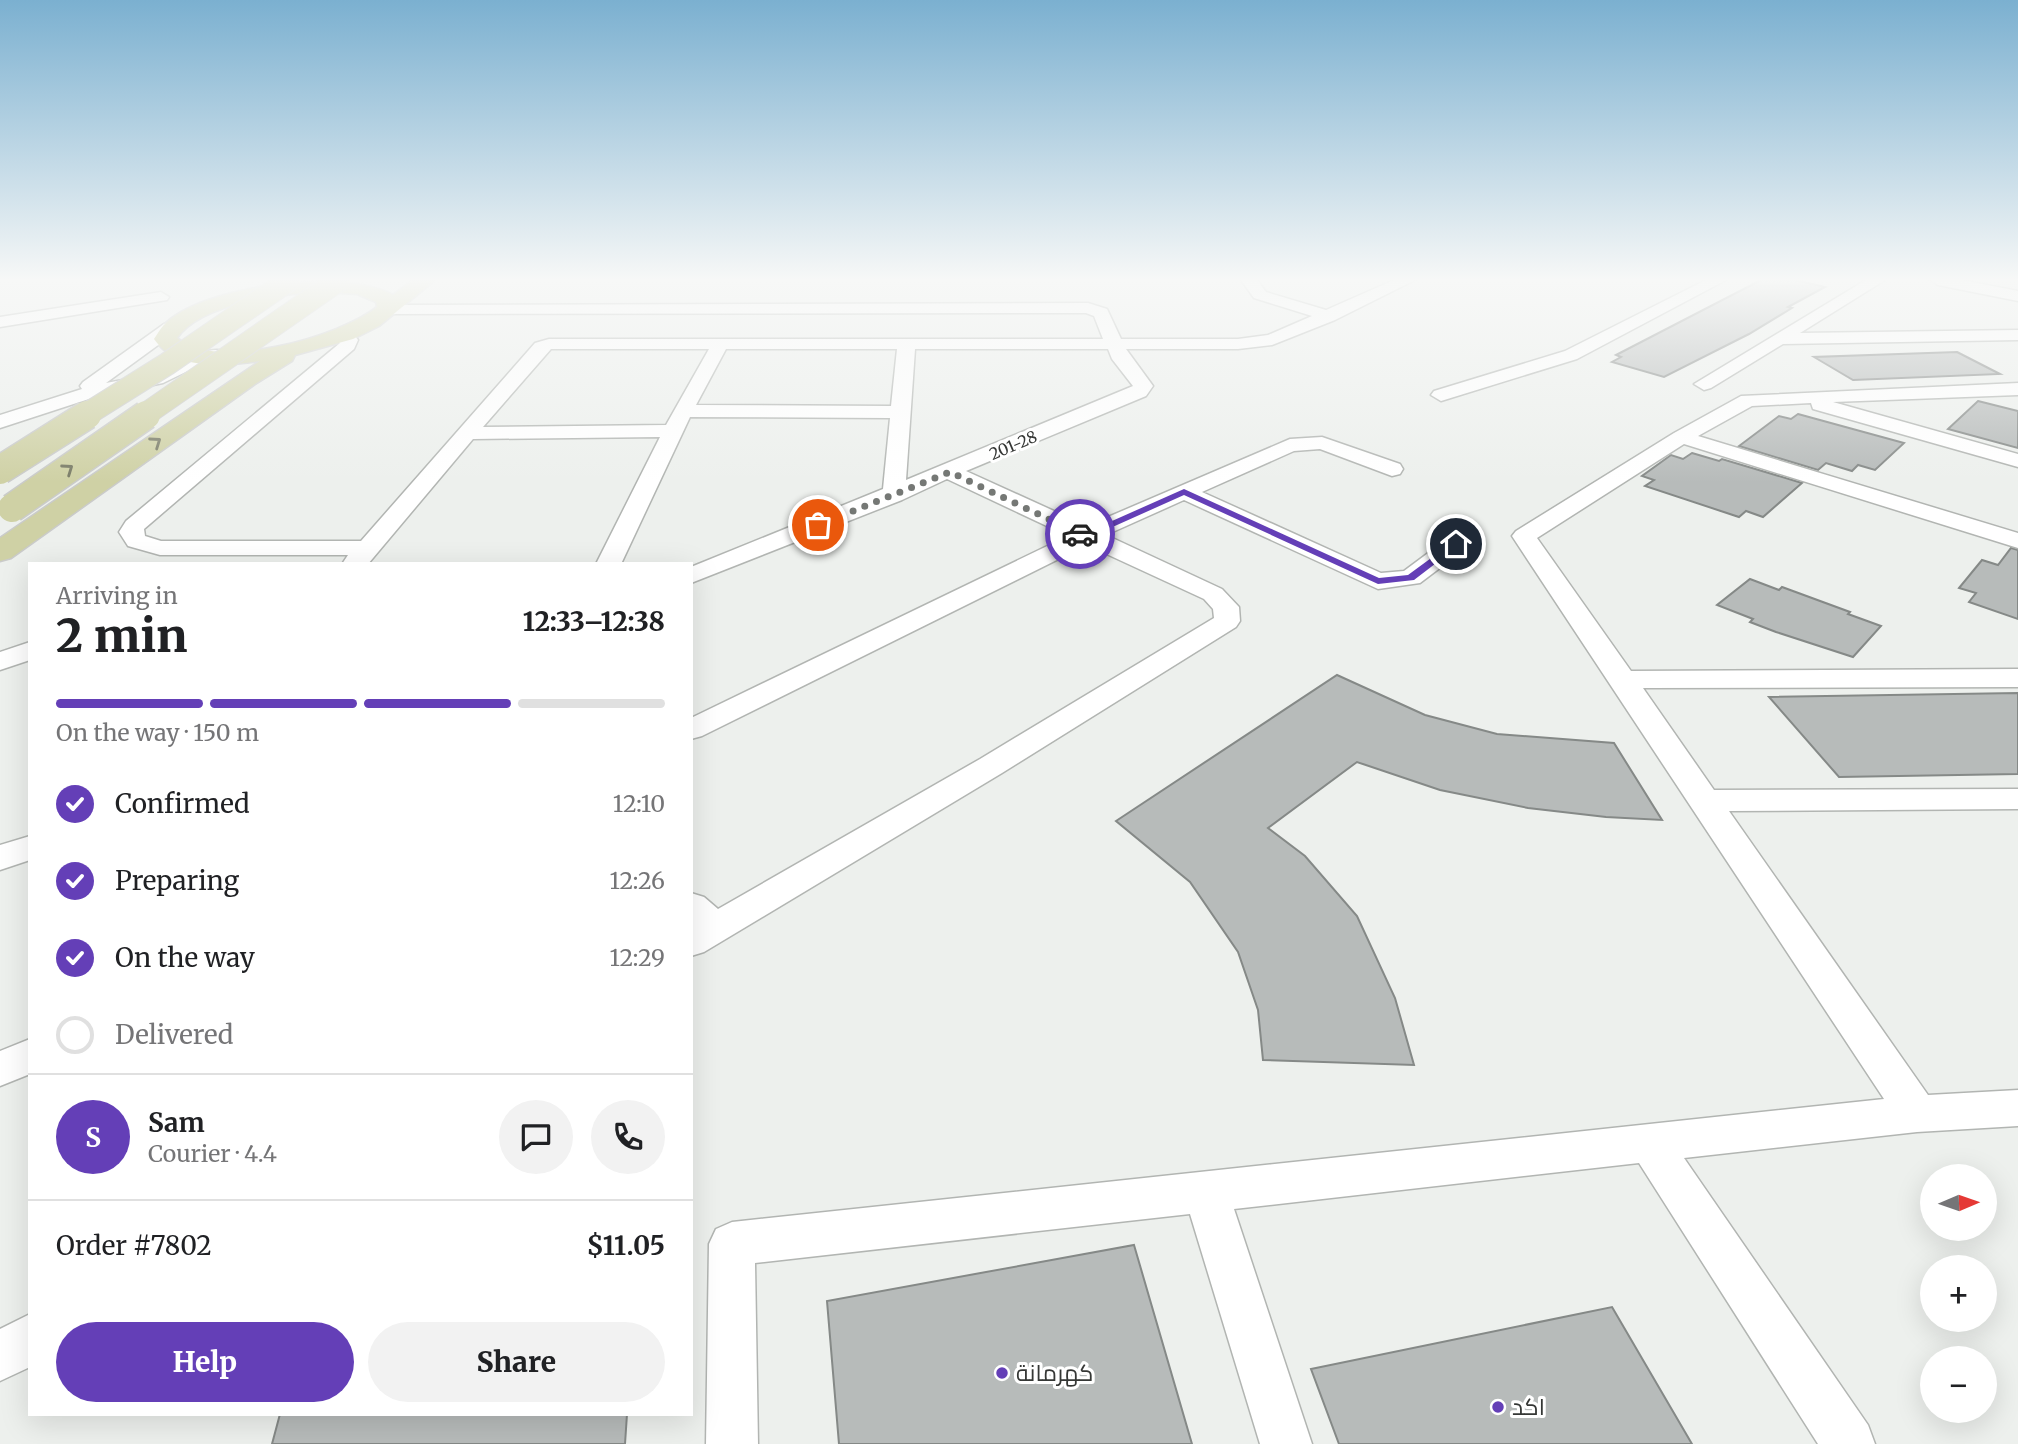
<!DOCTYPE html>
<meta charset="utf-8">
<style>
:root{--surface:#fff;--page:#f2f2f2;--text:#202124;--muted:#757577;--line:#e0e0e0;--accent:#643fb7}
body{margin:0;font-family:Merriweather,Cairo,serif;background:var(--page);color:var(--text);height:100vh;display:flex;flex-direction:column;font-size:26px;white-space:nowrap}
*{box-sizing:border-box;margin:0}
p{font-size:23px;color:var(--muted)}
.icon{flex:none;width:38px;height:38px;fill:none;stroke:currentColor;stroke-width:2;stroke-linecap:round;stroke-linejoin:round}
.map{position:relative;flex:1;overflow:hidden}
.drawer{position:absolute;left:28px;top:562px;width:665px;height:854px;display:flex;flex-direction:column;background:var(--surface);border-radius:0px;box-shadow:0 7px 28px #0002}
.drawer>*{flex:none}
.needle{width:46px;rotate:88deg}
.fabs{position:absolute;left:1920px;top:1164px;display:grid;gap:14px}
.fabs a{display:grid;place-items:center;width:77px;height:77px;border-radius:50%;background:var(--surface);box-shadow:0 7px 28px #0002;font-size:35px}
.pin{position:absolute;display:grid;place-items:center;width:60px;height:60px;color:#fff;margin:-30px;border:4px solid #fff;border-radius:50%;box-shadow:0 2px 7px #0007}
.courier{position:absolute;display:grid;place-items:center;width:70px;height:70px;margin:-35px;border:5px solid #643fb7;border-radius:50%;background:#fff;color:#222;box-shadow:0 2px 9px #0007}
.summary em{font-style:normal;font-weight:800}
.summary div{display:flex;flex-direction:column-reverse}
.summary{display:flex;align-items:center;justify-content:space-between;height:119px;padding:0 28px}
h1{font-size:46px;font-weight:800;line-height:52px}
.bar{display:grid;grid-template-columns:repeat(4,1fr);gap:10px 7px;align-content:center;height:84px;padding:0 28px}
.bar i{height:9px;border-radius:5px;background:var(--line)}
.bar .current{background:var(--accent)}
.bar p{grid-column:span 4}
.line{display:flex;align-items:center;gap:18px;padding:0 28px;border-top:2px solid var(--line)}
.line div{flex:1}
.round{display:grid;place-items:center;flex:none;width:74px;height:74px;border-radius:37px;background:var(--page)}
ol{padding:0 28px;list-style:none}
li{display:flex;align-items:center;gap:21px;height:77px}
li p{margin-inline-start:auto}
li .icon{padding:7px;border-radius:50%;background:var(--accent);color:#fff;stroke-width:4}
li:last-child{color:var(--muted)}
li i{width:38px;height:38px;border:4px solid var(--line);border-radius:50%}
.button{display:flex;gap:14px;margin-top:auto;padding:14px 28px}
.button a{flex:1;height:80px;border-radius:42px;background:var(--accent);color:#fff;font-size:28px;font-weight:800;line-height:80px;text-align:center}
.button a+a{background:var(--page);color:var(--text)}
.map>svg:first-child{display:block}
.building{fill:#b7bbba;stroke:#858987;stroke-width:2}
.lines{fill:none;stroke-linecap:round;stroke-linejoin:round}
.minor-casing{stroke:#b2b5b2;stroke-width:3}
.major-casing{stroke:#cacbca;stroke-width:3}
.minor{fill:#fff;fill-rule:evenodd}
.major{fill:#cfd1a5;fill-rule:evenodd}
.major-bridge-far1-casing{stroke:#cacbca;stroke-width:24;stroke-linecap:butt}
.major-bridge-casing{stroke:#cacbca;stroke-width:31;stroke-linecap:butt}
.major-bridge-far1{stroke:#cfd1a5;stroke-width:22}
.major-bridge{stroke:#cfd1a5;stroke-width:28}
.oneway{stroke:#7a7c67}
.route{fill:#643fb7}
.done{stroke:#757875;stroke-width:7;stroke-dasharray:0 12.6}
.poi-dot{fill:#643fb7;stroke:#fff;stroke-width:2.5}
.labels{text-anchor:middle;stroke-width:6;stroke-linejoin:round;paint-order:stroke}
.far-street-label{font-size:16px;fill:#353735;stroke:#fff}
.near-poi-label{font-size:23px;fill:#353735;stroke:#fff;text-anchor:start}
</style>
<div class="map">
<svg width="2018" height="1444" viewBox="0 0 2018 1444">
<rect width="100%" height="100%" fill="#edf0ed"/>
<path class="building" d="M1761 280H1796L1825 287 1788 307 1792 308 1749 334 1664 377 1612 362 1621 357 1616 355Z
M1957 352 2000 374 1853 380 1814 357Z
M1978 401 2018 411V448L1948 429Z
M1798 414 1904 443 1875 470 1858 465 1852 471 1826 463 1818 470 1739 446 1779 416 1791 419Z
M1692 453 1719 461 1722 459 1802 483 1763 517 1746 511 1739 517 1645 486 1654 480 1642 476 1671 455 1683 459Z
M2011 548 2018 550V619L1969 602 1976 593 1959 588 1982 560 1998 565Z
M1750 579 1779 590 1782 587 1850 612 1848 614 1881 626 1853 657 1776 632 1750 622 1753 619 1717 605Z
M1337 675 1425 715 1497 734 1614 743 1662 820 1606 817 1528 808 1440 790 1357 762 1268 828 1305 856 1357 916 1395 998 1414 1065 1263 1060 1258 1010 1238 952 1190 882 1116 821Z
M2018 693V774L1839 777 1769 697Z
M1134 1245 1192 1444H839L827 1301Z
M1612 1307 1692 1444H1339L1311 1369Z
M280 1414H627L625 1444H272Z"/>
<g class="lines">
<g class="minor-casing">
<path id="minor" d="M1241 280H1257L1266 292 1326 310 1394 280H1415L1335 320 1272 345 1238 349H1126L1153 386 1146 396 966 471 1087 526 1290 439 1322 437 1400 464 1403 469 1400 474 1392 476 1320 449 1294 451 1202 492 1381 573 1404 571 1447 539 1456 537 1465 539 1468 544 1465 549 1420 583 1378 589 1184 500 1106 535 1222 589 1239 607 1240 621 1236 627 1002 773 704 952 691 956V893L704 897 718 909 980 759 1214 618 1213 609 1204 599 1087 545 702 736 691 739V718L1068 536 947 479 902 500 691 583V567L883 489 890 418 690 417 621 564H596L660 437 473 439 368 564H342L348 555H160L128 546 119 532 126 521 340 343 332 337 341 332 355 336 358 340 354 349 144 529 145 536 161 541H361L535 343 549 339H1103L1094 316 1086 313 381 314 379 310 387 305 1088 303 1107 309 1121 339H1238L1268 335 1312 316 1254 298ZM551 349H709L666 425 483 427ZM726 349H897L891 406 696 405ZM915 349H1108L1112 359 1133 386 906 480Z
M1706 280H1726L1577 359 1441 401 1431 395 1434 391 1565 351Z
M1866 280H1885L1800 333 2018 330V340L1783 344 1711 388 1704 390 1694 384Z
M1930 280H1962L2018 291V301L1938 285Z
M161 292 169 297 167 300 0 327V317Z
M170 323 179 328 176 332 106 383C120 380 136 379 150 375 168 369 216 337 232 356L229 360 200 365 163 383 95 397 0 428V415L82 389 80 386 83 382 164 324Z
M2018 383V395L1833 402 2018 454V467L1813 409 1811 403 1752 406 1698 436 2018 533V548L1684 444 1537 538 1631 671 2018 669V687L1643 688 1714 790 2018 789V809L1729 811 1928 1095 2018 1090V1126L1917 1132 1684 1158 1868 1425 1875 1444H1818L1639 1163 1234 1209 1312 1444H1260L1190 1214 755 1263 758 1444H706L709 1244 716 1229 732 1222 1884 1099 1512 536 1516 531 1674 433 1741 396Z
M30 642V660L0 670V652Z
M30 836V860L0 870V845Z
M30 1039V1074L0 1086V1051Z
M30 1314V1367L0 1381V1329Z"/>
</g>
<g class="major-casing">
<path id="major" d="M413 280H435L379 326 353 339 295 355 292 361 255 384 11 558 0 561V538L260 361C225 366 176 371 154 339 158 333 162 326 167 322 208 285 345 268 393 295ZM326 292 357 294 376 302 377 307C340 337 216 372 177 338 202 302 286 293 326 292Z"/>
</g>
<use href="#minor" class="minor"/>
<use href="#major" class="major"/>
<g class="major-bridge-far1-casing">
<path id="major-bridge-far1" d="M84 416 167 364 289 280
M143 416 339 280"/>
</g>
<g class="major-bridge-casing">
<path id="major-bridge" d="M0 470 87 415
M12 508 146 415"/>
</g>
<use href="#major-bridge-far1" class="major-bridge-far1"/>
<use href="#major-bridge" class="major-bridge"/>
</g>
<defs><path id="oneway-chevron" d="M-2-3.5L2.5 0L-2 3.5" fill="none" stroke-width="1.6" stroke-linecap="round" stroke-linejoin="round" transform="scale(1.75)"/></defs>
<g class="oneway">
<use href="#oneway-chevron" transform="translate(156 442) rotate(-35)"/>
<use href="#oneway-chevron" transform="translate(68 469) rotate(-35)"/>
</g>
<linearGradient id="sky" x2="0" y2="1"><stop stop-color="#7bb0d0"/><stop offset="0.58" stop-color="#f7f8f7"/><stop offset="1" stop-color="#f7f8f7" stop-opacity="0"/></linearGradient>
<rect width="2018" height="482" fill="url(#sky)"/>
<path class="route" d="M1184 489 1379 578 1408 575 1453 542 1461 544 1414 580 1378 584 1184 495 1088 538 1075 534 1080 531 1085 533Z"/>
<g class="lines">
<path class="done" d="M818 525 950 472 1080 534"/>
</g>
<g class="poi-dot">
<circle cx="1002" cy="1373" r="7"/>
<circle cx="1498" cy="1407" r="7"/>
</g>
<g class="labels">
<g class="far-street-label">
<text transform="translate(1013 445) rotate(-23)" y="6">201-28</text>
</g>
<g class="near-poi-label">
<text x="1016" y="1381">كهرمانة</text>
<text x="1512" y="1415">اكد</text>
</g>
</g>
</svg>
<div class="fabs">
<a><svg class="needle" viewBox="-14 -14 28 28"><path d="M0-13l5 13h-10z" fill="#e53935"/><path d="M0 13l5-13h-10z" fill="#757577"/></svg></a>
<a>+</a>
<a>−</a>
</div>
<div class="pin" style="left:818px;top:525px;background:#ea580c"><svg class="icon" aria-label="bag" viewBox="0 0 24 24"><path d="M5 8h14l-1 12H6zM9 8a3 3 0 0 1 6 0"/></svg></div>
<div class="pin" style="left:1456px;top:544px;background:#1f2937"><svg class="icon" aria-label="home" viewBox="0 0 24 24"><path d="M3 11l9-7 9 7M6 9v11h12V9"/></svg></div>
<div class="courier" style="left:1080px;top:534px"><svg class="icon" aria-label="car" viewBox="0 0 24 24"><path d="M5 17H2v-5l4-1 3-4h7l3 4 3 1v5h-3M9 17h6M6 11h13"/><circle cx="7" cy="17" r="2"/><circle cx="17" cy="17" r="2"/></svg></div>
<section class="drawer">
<div class="summary"><div><h1>2 min</h1><p>Arriving in</p></div><em>12:33–12:38</em></div>
<div class="bar"><i class="current"></i><i class="current"></i><i class="current"></i><i></i><p>On the way · 150 m</p></div>
<ol>
<li><svg class="icon" aria-label="check" viewBox="0 0 24 24"><path d="M5 12l5 5 9-10"/></svg>Confirmed<p>12:10</p></li>
<li><svg class="icon" aria-label="check" viewBox="0 0 24 24"><path d="M5 12l5 5 9-10"/></svg>Preparing<p>12:26</p></li>
<li><svg class="icon" aria-label="check" viewBox="0 0 24 24"><path d="M5 12l5 5 9-10"/></svg>On the way<p>12:29</p></li>
<li><i></i>Delivered</li>
</ol>
<div class="line" style="height:126px"><b class="round" style="background:var(--accent);color:#fff">S</b><div><b>Sam</b><p>Courier · 4.4</p></div><a class="round"><svg class="icon" aria-label="chat" viewBox="0 0 24 24"><path d="M4 5h16v11H9l-5 4z"/></svg></a><a class="round"><svg class="icon" aria-label="phone" viewBox="0 0 24 24"><path d="M5 4h4l2 5-3 2q2 4 5 5l2-3 5 2v4C11 20 4 13 5 4z"/></svg></a></div>
<div class="line" style="height:91px"><div>Order #7802</div><b>$11.05</b></div>
<div class="button"><a>Help</a><a>Share</a></div>
</section>
</div>
